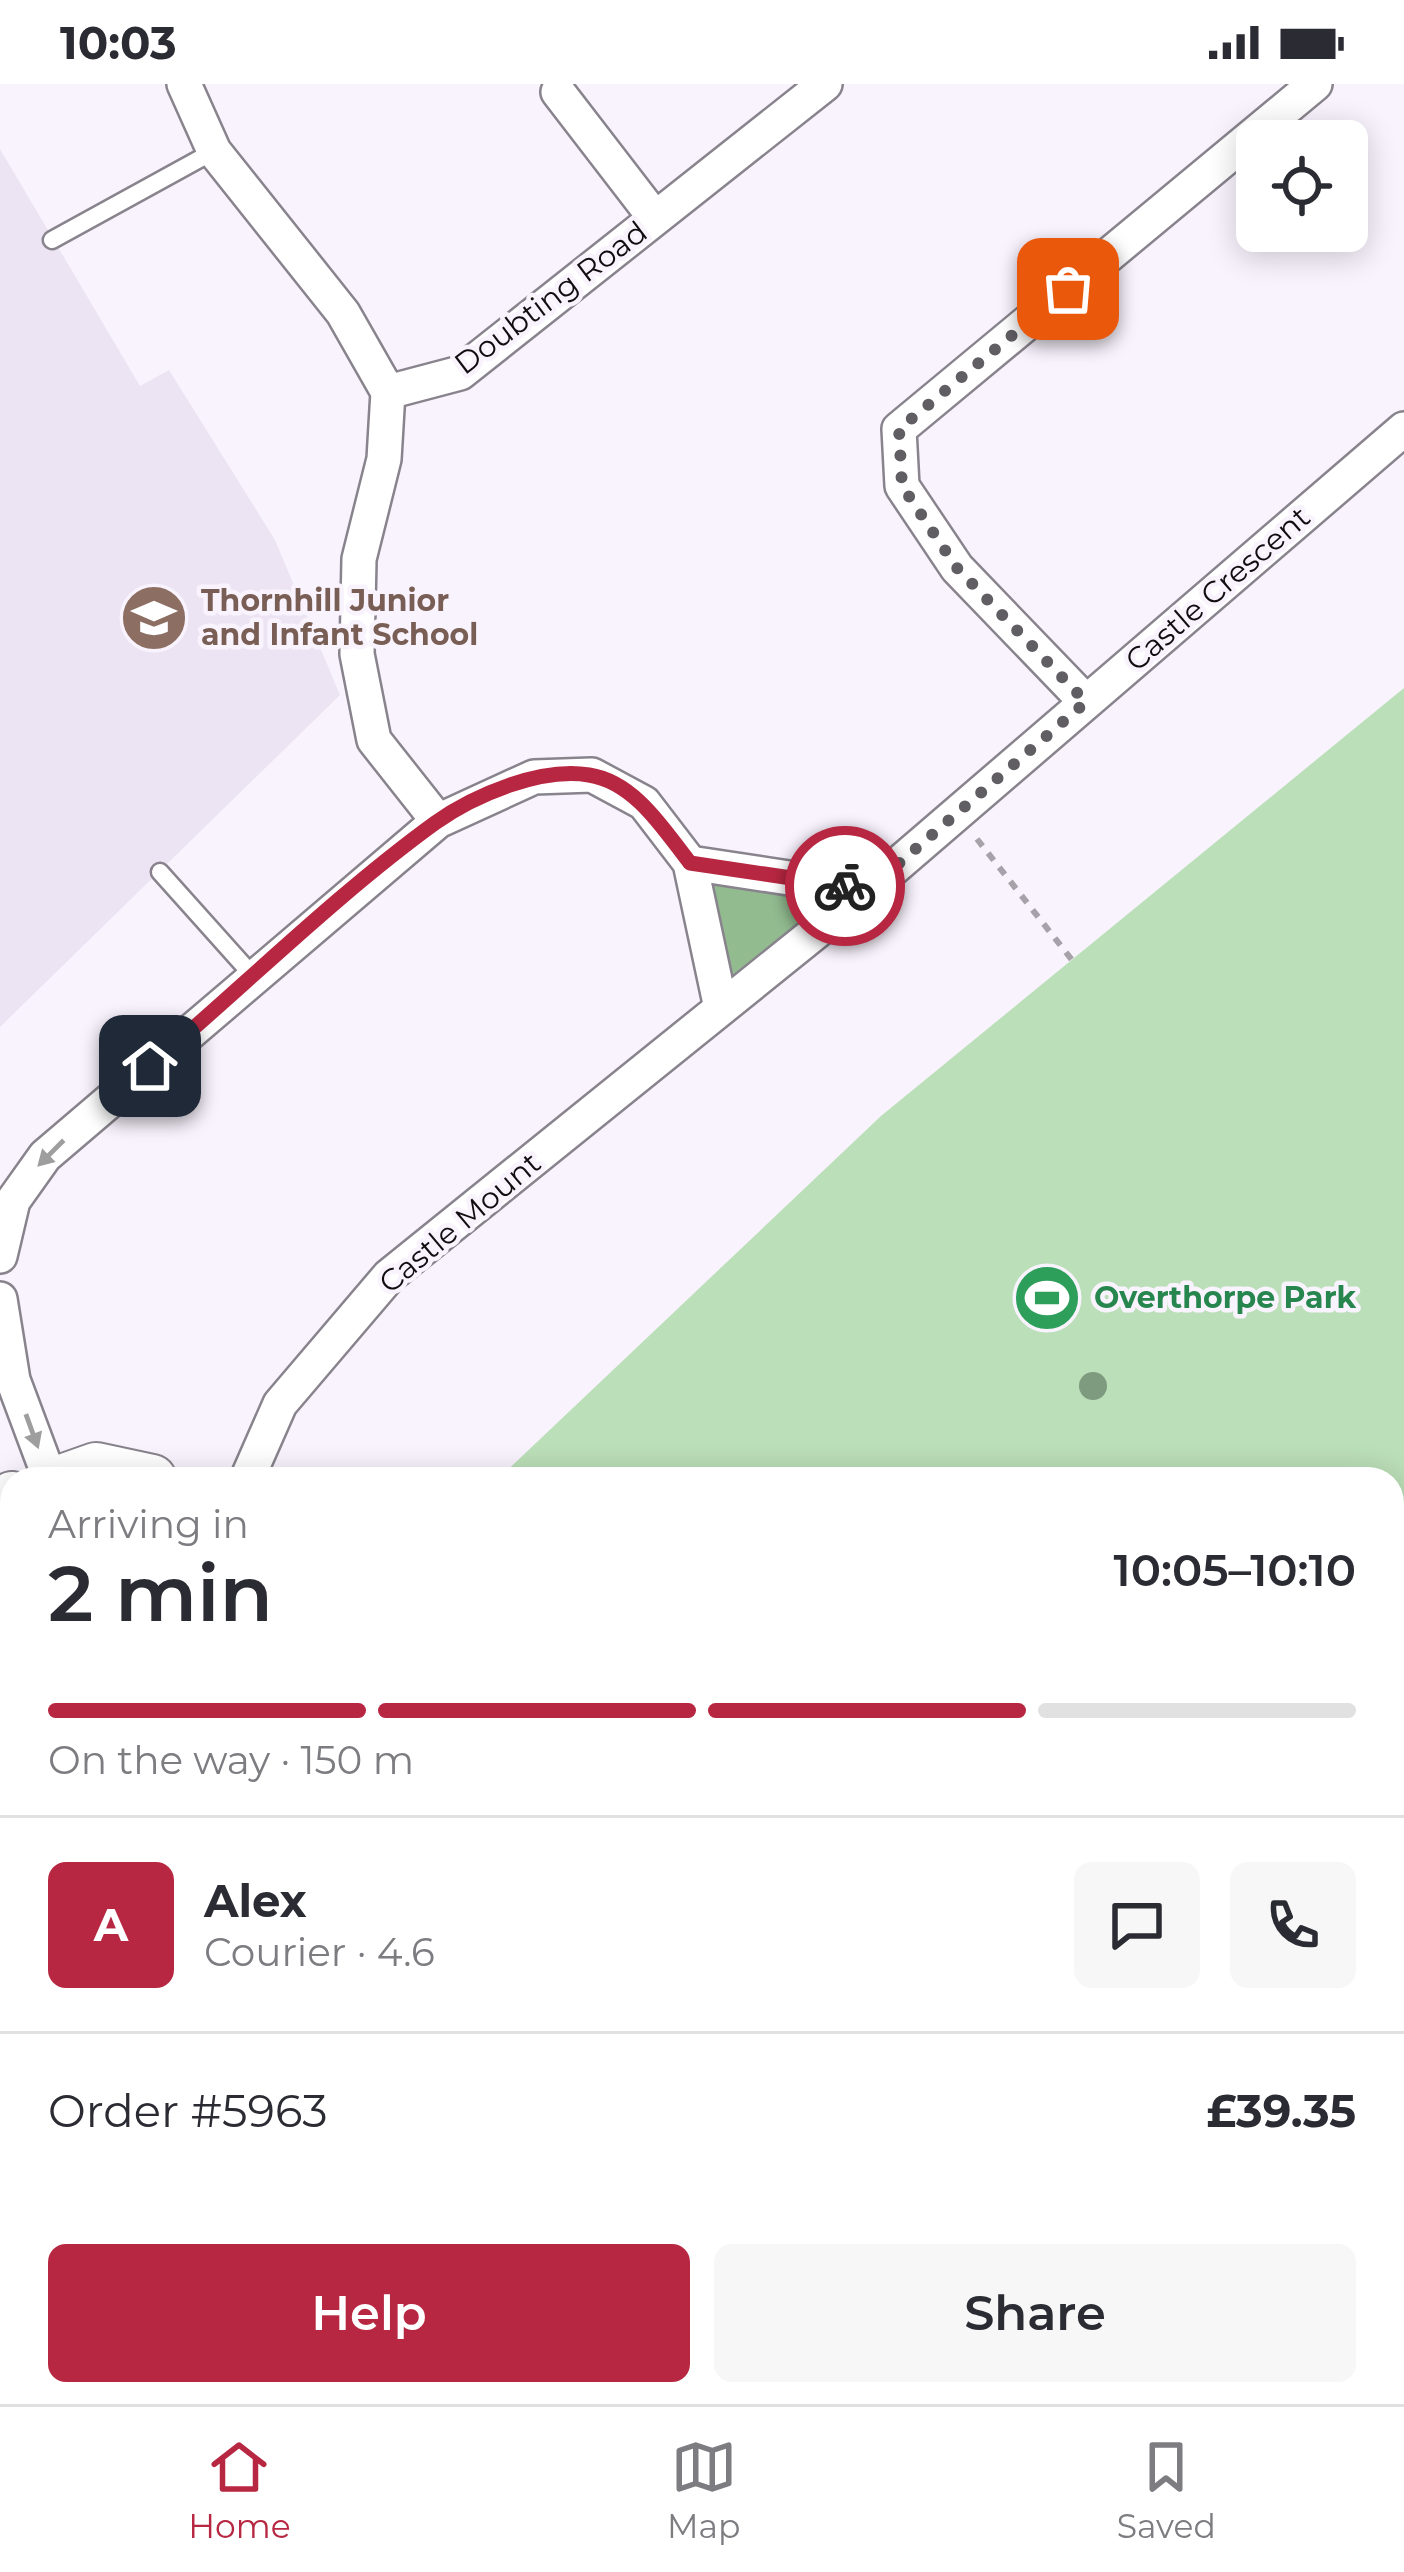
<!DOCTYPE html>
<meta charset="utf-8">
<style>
:root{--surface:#fff;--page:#f7f7f7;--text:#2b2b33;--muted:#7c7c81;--line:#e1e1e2;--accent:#b82741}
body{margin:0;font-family:Montserrat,sans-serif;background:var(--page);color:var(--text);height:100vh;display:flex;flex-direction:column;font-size:45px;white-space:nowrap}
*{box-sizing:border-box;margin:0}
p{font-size:39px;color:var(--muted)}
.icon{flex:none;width:66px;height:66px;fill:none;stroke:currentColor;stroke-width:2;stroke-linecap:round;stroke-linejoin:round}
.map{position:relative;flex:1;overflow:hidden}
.sheet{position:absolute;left:0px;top:1383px;width:1404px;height:939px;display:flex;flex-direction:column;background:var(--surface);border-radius:36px 36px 0 0;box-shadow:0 6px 30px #0003}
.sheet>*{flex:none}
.fabs{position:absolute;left:1236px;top:36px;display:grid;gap:24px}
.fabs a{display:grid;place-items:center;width:132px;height:132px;border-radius:18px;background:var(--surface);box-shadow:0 6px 30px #0003;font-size:60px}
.pin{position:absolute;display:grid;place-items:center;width:102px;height:102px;color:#fff;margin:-51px;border-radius:24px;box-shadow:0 6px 18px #0006}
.courier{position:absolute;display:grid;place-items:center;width:120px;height:120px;margin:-60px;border:9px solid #b82741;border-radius:50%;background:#fff;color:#222;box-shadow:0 3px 15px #0007}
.head em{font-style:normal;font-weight:600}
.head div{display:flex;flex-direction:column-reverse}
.head{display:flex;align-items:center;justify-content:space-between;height:204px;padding:0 48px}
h1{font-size:78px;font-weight:600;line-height:90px}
.bar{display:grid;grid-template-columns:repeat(4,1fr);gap:18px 12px;align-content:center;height:144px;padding:0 48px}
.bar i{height:15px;border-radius:9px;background:var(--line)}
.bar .current{background:var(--accent)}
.bar p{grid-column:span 4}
.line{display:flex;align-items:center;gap:30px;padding:0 48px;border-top:3px solid var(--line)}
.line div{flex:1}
.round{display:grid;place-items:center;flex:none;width:126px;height:126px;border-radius:18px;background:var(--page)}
.primary-button{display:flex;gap:24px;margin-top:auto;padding:24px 48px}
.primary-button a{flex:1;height:138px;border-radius:18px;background:var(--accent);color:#fff;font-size:48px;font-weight:600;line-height:138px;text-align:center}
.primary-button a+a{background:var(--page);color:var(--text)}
.status{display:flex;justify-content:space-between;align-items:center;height:84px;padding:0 60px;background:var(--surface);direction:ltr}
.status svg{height:33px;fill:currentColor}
.dock{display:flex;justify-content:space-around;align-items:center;height:168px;border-top:3px solid var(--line);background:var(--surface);font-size:33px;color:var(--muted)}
.dock a{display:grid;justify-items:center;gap:6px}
.dock .current{color:var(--accent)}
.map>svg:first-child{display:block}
.built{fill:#ece4f3}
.green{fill:#bbdfb8}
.forest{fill:#92bb90}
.building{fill:#ebd3fb}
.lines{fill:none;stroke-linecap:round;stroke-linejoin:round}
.lane-casing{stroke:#88838c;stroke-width:21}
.street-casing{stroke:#88838c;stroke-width:38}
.secondary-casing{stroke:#88838c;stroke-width:52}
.path{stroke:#a7a2aa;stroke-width:6;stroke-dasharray:9 9;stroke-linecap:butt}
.lane{stroke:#fff;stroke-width:16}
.street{stroke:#fff;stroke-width:33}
.secondary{stroke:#fff;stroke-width:48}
.tree{fill:#7e9a7f}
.oneway{fill:#9f9e9f}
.done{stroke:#615e63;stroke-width:12;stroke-dasharray:0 21.6}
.route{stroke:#b82741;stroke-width:15}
.labels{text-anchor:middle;stroke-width:9;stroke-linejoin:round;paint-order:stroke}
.street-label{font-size:30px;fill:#0f0d10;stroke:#f9f3fd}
.education-label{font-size:30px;font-weight:bold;fill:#785e54;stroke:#f9f3fd;text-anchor:start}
.leisure-label{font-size:30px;font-weight:bold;fill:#27864d;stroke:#f9f3fd;text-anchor:start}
</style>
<div class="status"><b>10:03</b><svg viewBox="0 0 49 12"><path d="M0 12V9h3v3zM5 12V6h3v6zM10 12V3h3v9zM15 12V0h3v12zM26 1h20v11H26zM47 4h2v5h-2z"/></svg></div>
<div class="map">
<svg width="1404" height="2320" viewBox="0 0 1404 2320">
<rect width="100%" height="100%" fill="#f9f3fd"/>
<path class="built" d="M0 65 140 302 169 286 275 456 340 611 0 943Z"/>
<path class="green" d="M1404 604V1855H1392V1395H498L881 1032Z"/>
<path class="forest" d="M690 779 868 806 721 924Z"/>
<path class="building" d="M1392 1913H1404V1970H1392Z"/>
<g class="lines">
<g class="lane-casing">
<path id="lane" d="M52 156 214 67
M160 788 254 893"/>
</g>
<g class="street-casing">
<path id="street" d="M184 0 214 67 343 229 388 308 460 289 825 0
M558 8 655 134
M388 308 384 375 359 475 357 570 374 656 438 737
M1086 618 957 484 902 402 899 345 1315 0
M690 779 868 806
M0 1172 13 1117 45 1072 438 737 534 693 592 691 644 719 690 779 721 924
M0 1215 13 1296 50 1395
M247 1395 280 1320 389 1192 868 806 1404 345
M1392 2230H1404
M819 2320 827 2312"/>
</g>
<g class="secondary-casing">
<path id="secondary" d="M62 1395 96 1383 152 1395
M0 1422 12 1412
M0 1691 12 1700
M1392 1857H1404
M564 2310 572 2320"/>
</g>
<path class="path" d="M977 755 1072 876
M0 2143 12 2157
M125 2310 131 2320
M466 2320 482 2310"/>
<use href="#lane" class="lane"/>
<use href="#street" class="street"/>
<use href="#secondary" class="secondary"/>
</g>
<circle class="tree" cx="1093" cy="1302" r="14"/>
<defs><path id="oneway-solid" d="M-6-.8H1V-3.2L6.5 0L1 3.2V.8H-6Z" transform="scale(3)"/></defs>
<g class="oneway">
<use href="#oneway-solid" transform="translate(51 1069) rotate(135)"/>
<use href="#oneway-solid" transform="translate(32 1347) rotate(70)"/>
</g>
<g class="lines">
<path class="done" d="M845 802 868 806 1086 618 957 484 902 402 899 345 1068 205"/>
<path class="route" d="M150 982C242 904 337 810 435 739 474 711 541 683 589 691 635 698 664 746 690 779L845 802"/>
</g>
<defs>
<g id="school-disc" transform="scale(3.45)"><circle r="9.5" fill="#8d6e63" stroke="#f9f3fd"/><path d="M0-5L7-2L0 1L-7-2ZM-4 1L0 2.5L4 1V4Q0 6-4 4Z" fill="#fff"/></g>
<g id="stadium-disc" transform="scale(3.45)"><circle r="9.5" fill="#2e9e5b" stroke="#f9f3fd"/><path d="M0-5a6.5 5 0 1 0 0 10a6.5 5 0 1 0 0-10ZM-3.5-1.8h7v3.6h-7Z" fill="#fff"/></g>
</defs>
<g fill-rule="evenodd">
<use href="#school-disc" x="154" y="534"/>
<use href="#stadium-disc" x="1047" y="1214"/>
</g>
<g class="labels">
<g class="street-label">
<text transform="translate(551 214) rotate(-37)" y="10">Doubting Road</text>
<text transform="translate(1218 505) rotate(-41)" y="10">Castle Crescent</text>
<text transform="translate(460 1139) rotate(-40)" y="10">Castle Mount</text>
</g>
<g class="education-label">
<text x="201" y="527">Thornhill Junior<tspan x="201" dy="34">and Infant School</tspan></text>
</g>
<g class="leisure-label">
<text x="1094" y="1224">Overthorpe Park</text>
</g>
</g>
</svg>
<div class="fabs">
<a><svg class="icon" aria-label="locate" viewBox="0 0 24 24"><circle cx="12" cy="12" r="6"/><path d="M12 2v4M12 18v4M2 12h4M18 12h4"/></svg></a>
</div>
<div class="pin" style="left:1068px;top:205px;background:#ea580c"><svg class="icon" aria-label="bag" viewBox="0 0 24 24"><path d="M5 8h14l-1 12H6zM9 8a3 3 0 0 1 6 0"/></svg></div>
<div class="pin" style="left:150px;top:982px;background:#1f2937"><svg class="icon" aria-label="home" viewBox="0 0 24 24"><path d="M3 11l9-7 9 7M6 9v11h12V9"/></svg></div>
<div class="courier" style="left:845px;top:802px"><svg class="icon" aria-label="bike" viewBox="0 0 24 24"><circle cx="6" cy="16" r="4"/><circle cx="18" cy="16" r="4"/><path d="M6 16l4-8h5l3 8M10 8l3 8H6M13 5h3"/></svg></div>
<section class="sheet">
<div class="head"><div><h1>2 min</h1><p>Arriving in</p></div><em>10:05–10:10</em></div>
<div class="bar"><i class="current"></i><i class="current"></i><i class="current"></i><i></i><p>On the way · 150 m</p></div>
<div class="line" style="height:216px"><b class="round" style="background:var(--accent);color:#fff">A</b><div><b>Alex</b><p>Courier · 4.6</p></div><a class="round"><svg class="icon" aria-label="chat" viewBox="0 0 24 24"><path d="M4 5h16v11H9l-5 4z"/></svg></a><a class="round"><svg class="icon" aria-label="phone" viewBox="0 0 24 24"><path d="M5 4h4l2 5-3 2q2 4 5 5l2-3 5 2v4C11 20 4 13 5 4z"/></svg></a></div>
<div class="line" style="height:156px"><div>Order #5963</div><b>£39.35</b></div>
<div class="primary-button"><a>Help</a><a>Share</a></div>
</section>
</div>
<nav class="dock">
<a class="current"><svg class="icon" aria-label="home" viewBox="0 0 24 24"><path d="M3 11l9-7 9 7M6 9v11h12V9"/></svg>Home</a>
<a><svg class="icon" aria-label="map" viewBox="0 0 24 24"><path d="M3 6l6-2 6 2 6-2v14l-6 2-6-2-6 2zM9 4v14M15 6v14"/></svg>Map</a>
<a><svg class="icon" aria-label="saved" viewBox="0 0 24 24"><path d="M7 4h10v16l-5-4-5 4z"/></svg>Saved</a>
</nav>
